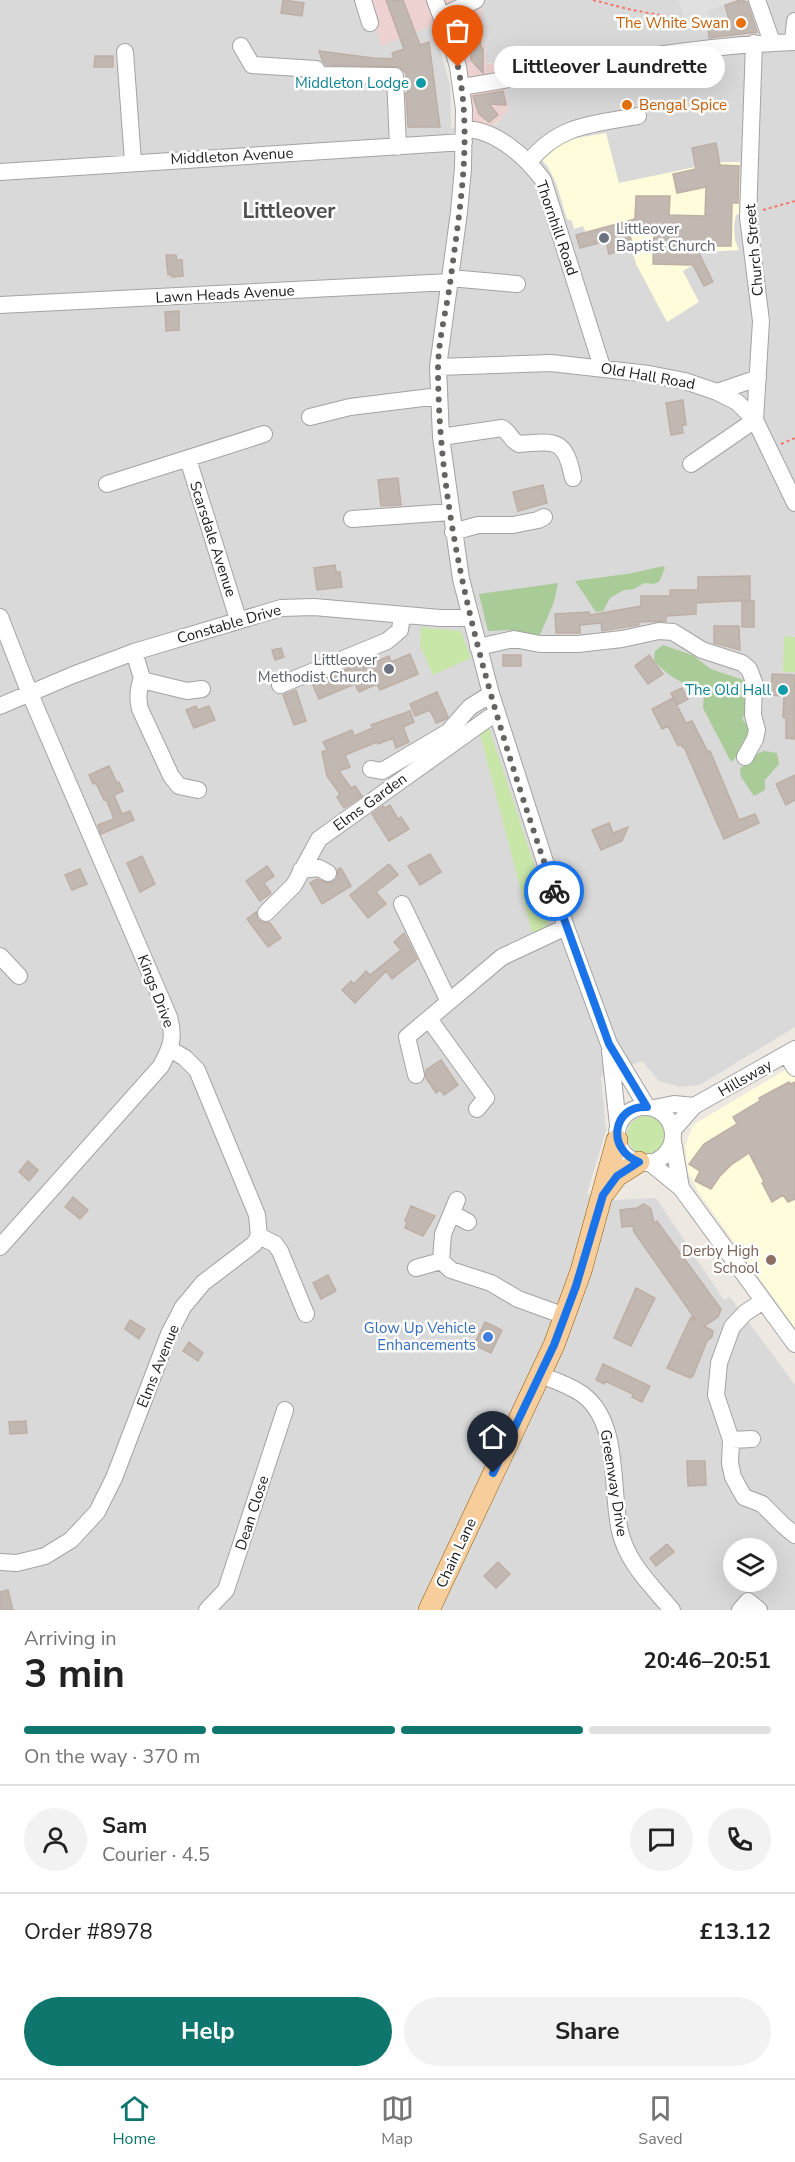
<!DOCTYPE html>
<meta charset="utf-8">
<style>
:root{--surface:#fff;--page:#f2f2f2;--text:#222;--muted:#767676;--line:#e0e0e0;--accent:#0f766e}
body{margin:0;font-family:"Nunito Sans",sans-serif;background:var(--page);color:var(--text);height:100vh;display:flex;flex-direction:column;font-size:22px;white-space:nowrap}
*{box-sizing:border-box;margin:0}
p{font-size:20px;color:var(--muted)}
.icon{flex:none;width:33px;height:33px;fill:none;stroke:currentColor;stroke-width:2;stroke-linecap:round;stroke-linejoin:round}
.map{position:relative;height:1610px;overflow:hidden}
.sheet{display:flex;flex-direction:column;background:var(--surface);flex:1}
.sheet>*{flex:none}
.tools{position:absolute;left:723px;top:1538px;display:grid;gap:12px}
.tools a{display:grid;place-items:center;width:54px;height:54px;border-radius:50%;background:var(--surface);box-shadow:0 6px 24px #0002;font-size:30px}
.pin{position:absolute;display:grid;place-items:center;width:51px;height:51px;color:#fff;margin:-62px -26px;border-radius:50% 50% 50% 0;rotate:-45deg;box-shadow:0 0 6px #0007}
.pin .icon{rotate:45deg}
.courier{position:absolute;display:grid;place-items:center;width:60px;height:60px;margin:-30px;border:4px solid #1a73e8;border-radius:50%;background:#fff;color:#222;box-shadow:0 2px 8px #0007}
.bubble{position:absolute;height:42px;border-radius:21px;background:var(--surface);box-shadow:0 6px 24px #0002;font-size:20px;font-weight:700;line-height:42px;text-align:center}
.summary em{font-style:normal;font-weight:700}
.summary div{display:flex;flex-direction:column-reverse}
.summary{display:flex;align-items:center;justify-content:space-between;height:102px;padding:0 24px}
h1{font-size:39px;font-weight:700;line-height:45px}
.bar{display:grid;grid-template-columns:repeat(4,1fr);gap:9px 6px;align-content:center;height:72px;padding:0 24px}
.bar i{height:8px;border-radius:4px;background:var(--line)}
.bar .selected{background:var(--accent)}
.bar p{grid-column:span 4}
.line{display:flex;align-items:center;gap:15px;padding:0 24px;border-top:2px solid var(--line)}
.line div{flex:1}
.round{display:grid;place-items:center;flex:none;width:63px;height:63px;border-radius:32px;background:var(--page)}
.action{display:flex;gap:12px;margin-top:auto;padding:12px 24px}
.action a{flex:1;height:69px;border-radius:36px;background:var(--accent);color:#fff;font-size:24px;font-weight:700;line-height:69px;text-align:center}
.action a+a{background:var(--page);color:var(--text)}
.tab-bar{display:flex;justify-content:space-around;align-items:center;height:84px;border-top:2px solid var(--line);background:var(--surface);font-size:16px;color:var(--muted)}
.tab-bar a{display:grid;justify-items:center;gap:3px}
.tab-bar .selected{color:var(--accent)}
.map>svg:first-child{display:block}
.residential{fill:#dad9d9;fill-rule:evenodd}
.commercial{fill:#eed1d1}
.education{fill:#fefcda}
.grass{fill:#c9e6a9}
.forest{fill:#a9cb98}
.parking{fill:#e0e0e0}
.building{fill:#c1b8b2;stroke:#beafa5;stroke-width:1.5}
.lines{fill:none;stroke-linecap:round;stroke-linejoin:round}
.minor-casing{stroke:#a3a3a3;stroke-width:18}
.major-casing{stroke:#8e5d06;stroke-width:22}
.path{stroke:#f4766c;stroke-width:2;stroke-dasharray:3 3;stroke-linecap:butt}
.minor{stroke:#fff;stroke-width:16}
.major{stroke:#f8cd9c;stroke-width:21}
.done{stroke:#656461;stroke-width:6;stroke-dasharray:0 10.8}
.route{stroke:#1a73e8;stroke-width:8}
.food-dot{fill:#e8710a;stroke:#fff;stroke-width:2}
.culture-dot{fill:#0f9aa8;stroke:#fff;stroke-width:2}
.worship-dot{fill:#6b7280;stroke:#fff;stroke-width:2}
.education-dot{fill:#8d6e63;stroke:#fff;stroke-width:2}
.shop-dot{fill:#3f7fe0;stroke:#fff;stroke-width:2}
.labels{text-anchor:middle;stroke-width:5;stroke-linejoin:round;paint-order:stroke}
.food-label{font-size:15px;fill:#c56008;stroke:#fff;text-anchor:end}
.culture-label{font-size:15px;fill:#0d838f;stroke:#fff;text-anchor:end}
.street-label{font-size:15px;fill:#1c1c1c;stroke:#fff}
.worship-label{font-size:15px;fill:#5b616d;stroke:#fff;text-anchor:start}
.education-label{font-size:15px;fill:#785e54;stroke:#fff;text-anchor:end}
.shop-label{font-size:15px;fill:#366cbe;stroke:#fff;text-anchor:end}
.district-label{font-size:21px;font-weight:bold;fill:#4f4f4f;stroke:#fff}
</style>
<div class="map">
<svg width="795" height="1610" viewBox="0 0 795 1610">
<rect width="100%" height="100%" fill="#ede9e2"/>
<path class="residential" d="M0 0H367L399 39 433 25 450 85 451 128 496 125 507 109 496 63H485L478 0H795V1027L700 1085 680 1087 659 1081 642 1061 601 1077 606 1130 587 1194 615 1200 656 1198 724 1300 730 1297 795 1385V1610H0ZM734 1548H766V1581H734Z"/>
<path class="commercial" d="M368 0H481L486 64 499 63 509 110 494 125 474 124 454 30 433 25 381 46Z"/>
<path class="education" d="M606 133 619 183 719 162H740L739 214 736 215 734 226 735 240 739 250 690 253 695 264 683 271 699 302 667 322 636 264 626 222 586 233 583 226 574 229 572 221 567 219 556 183 548 167 538 156 553 142Z
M795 1064V1328L699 1193 688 1172 685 1146 693 1125Z"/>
<path class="grass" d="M421 627 461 631 471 658 433 675 420 646Z
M784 636 795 637V672H783Z
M488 725 551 915 546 927 532 933 480 734Z
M627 1135a19 19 0 1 1 38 0a19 19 0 1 1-38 0Z"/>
<path class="forest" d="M663 566 665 568 659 582 653 584 644 583 634 589 624 590 610 598 603 611 596 612 575 581 633 573Z
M558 583 554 602 539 637 509 630 488 631 479 594Z
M663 645 692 655 711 669 743 680C746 693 750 707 742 719L749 727 742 752 731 762 703 708 704 693C685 684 667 677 654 660L655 651Z
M764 751 777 753 779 764 765 780V790L754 796 741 777 740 769 757 754Z"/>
<path class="parking" d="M678 0H737L707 11 712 23 688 29Z"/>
<path class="building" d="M283 0 304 3 302 16 281 13Z
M386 0H403L420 45 429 42 440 127H408L406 93H408L406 73 400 67 326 65 322 60 319 51 373 58 394 59 392 53 404 49Z
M741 0 747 2 757 32 709 38 708 26 730 23 725 5Z
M479 26 481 48H483V73L471 60V50H464L458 32Z
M95 56H113V67H94Z
M503 91 506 105 489 104 498 115 489 122 479 114 473 96Z
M716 143 720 165 739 166 738 203H732L731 246H714V250L697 249 713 282 704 286 693 265 653 264 654 228H628L633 247 609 254 606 241 580 248 576 235 635 219 636 196H670L669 215 705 216 706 187 677 193 673 174 696 169 692 148Z
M166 255H176L177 260H182L183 276 172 277 171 274 168 275Z
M179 311V330L166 331 165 312Z
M683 400 686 425H682L683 433 671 435 666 403Z
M398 478 401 505 381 506 378 480Z
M543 485 547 503 518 511 513 492Z
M335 565 336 572H340L342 587 317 590 314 568Z
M750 576V600L696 603V614L666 616V621L638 622 639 625 602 631 601 623 580 625V633H556L555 614 589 612 590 615 641 606V596H670V590H698V577Z
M742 601H754V627H742Z
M714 626H739L740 650 714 643Z
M281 648 284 657 275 660 272 650Z
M410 654 418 674 380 690 377 684 359 692 355 684 319 699 312 683 362 663 364 667 389 656 391 662Z
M503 655H521V666H503Z
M649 655 663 674 648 684 635 666Z
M772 674 794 675 795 739 786 738V718L783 717 784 696 771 695Z
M682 688 688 699 677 705 671 693Z
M296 690 306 721 294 725 283 695Z
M437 692 448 717 446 719 436 723 430 710 415 716 410 704Z
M673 698 686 723 692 721 708 752 710 751 739 820 755 814 759 823 724 839 684 747H682L681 744 678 746 668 726 662 729 652 709Z
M196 706 198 710 209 706 215 720 194 728 186 710Z
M410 711 414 722 403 727 409 742 396 748 393 738 378 744 377 742 345 755 350 767 339 771 351 788 355 786 362 796 344 808 337 797 340 794 327 776 322 752 327 750 323 742 352 730 354 736 373 728 371 725Z
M109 766 117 783 119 782 123 791 114 795 122 814 130 811 134 820 101 834 98 825 114 819 106 799 104 800 96 783 93 784 89 775Z
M795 775V800L786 805 776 784Z
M390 805 398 819 401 817 409 829 389 841 372 814 383 806 385 808Z
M609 823 613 833 628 827 622 841 601 850 592 830Z
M430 854 441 872 420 885 408 866Z
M142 856 155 884 140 892 127 863Z
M389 864 398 875 376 892 386 904 368 918 350 895Z
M267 866 274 876 264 883 271 893 260 901 246 881Z
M341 868 351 886 322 904 310 883 317 879 328 883 333 882 337 878 338 869Z
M80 869 87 884 72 890 65 875Z
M256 912 258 920 264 923H270L281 938 268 947 247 919Z
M404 933 417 959 392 979 386 971 355 1003 342 990 351 981 354 984 366 971 370 975 401 950 394 942Z
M441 1060 458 1085 444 1095 440 1090 436 1093 426 1078V1070Z
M789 1082 790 1084 795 1082V1199L788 1202 783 1195 772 1202 762 1183 764 1182 749 1153 731 1165 720 1176 711 1189 695 1181 700 1171 689 1164 704 1144 737 1124 733 1117 760 1101 759 1098Z
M28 1161 38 1170 29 1181 19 1172Z
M73 1197 88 1210 80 1219 65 1207Z
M644 1204 651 1209 654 1223 657 1221 721 1309 718 1317 704 1326 713 1331 712 1337 707 1341 693 1376 690 1378 667 1368 691 1317 696 1320 634 1232 633 1226 622 1227 620 1210 637 1208Z
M411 1206 435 1216 423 1236 405 1228 407 1222 405 1221Z
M328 1275 336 1291 321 1299 313 1283Z
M636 1288 655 1298 631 1346 614 1338Z
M130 1320 145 1329 139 1339 125 1329Z
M485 1322 502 1330 491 1353 474 1345Z
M189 1342 203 1353 198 1361 183 1351Z
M603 1364 650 1386 642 1402 632 1397 633 1394 605 1381 604 1384 596 1380Z
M26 1421 27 1433 10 1434 9 1422Z
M687 1461H705L706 1485 688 1486Z
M667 1544 674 1552 656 1566 650 1558Z
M498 1562 510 1574 496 1588 484 1576Z
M8 1590 13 1610H0V1592Z"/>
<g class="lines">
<g class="minor-casing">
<path id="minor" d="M363 0 370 23
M435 0 452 45 458 67 464 109 463 168 459 212 438 367 441 437 461 579 491 694 566 927 609 1044 647 1107
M757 0 772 42
M442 16 476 0
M793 42 795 21
M241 46 252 65 316 69 320 75 395 76 398 147
M125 52 133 162
M462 87C572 69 683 46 795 42
M464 129C495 129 525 156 543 180L602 367
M529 162C559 124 594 124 638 116
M0 172 464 142
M450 278 517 284
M0 305 450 282
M438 367 551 363 649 374 685 381 717 392 737 402 755 420 795 503
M717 392 758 378
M310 417 350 407 439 396
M441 437 502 428C510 432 511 441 519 444 556 441 565 438 573 478
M188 459 238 619
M691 464 755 420 761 321 748 217 754 43
M107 484 264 434
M352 519 451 512
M453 532 478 525H513L538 520 544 517
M0 617 30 694 169 1017C175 1038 171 1047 161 1066L0 1247
M478 647 514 639 540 644H578L622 639 659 631 673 632 702 650 742 663 749 669 754 682 753 715 757 730 755 739 745 757
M134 652 142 678 146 681 187 691 202 689
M142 678C138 689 137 698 140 709L171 776 179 786 198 790
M280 685 387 641 400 630 402 615
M0 706 73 675 134 652 281 608 314 607 440 618H461L469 616
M371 769 382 771 448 732 470 707 491 694
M301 870 319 868 328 873
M402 904 449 1002
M266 913 294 885 319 839 497 712
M0 956 19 976
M429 1019 486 1098 477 1109
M610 1051 618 1125
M786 1054 795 1068
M416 1075 407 1037 502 957 566 927
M617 1135a28 28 0 1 1 56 0a28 28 0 1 1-56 0Z
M654 1108 674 1104 694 1106
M673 1130 694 1106 795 1049
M673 1141 681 1188
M649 1162 681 1188 795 1344
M457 1200 443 1234 441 1261 451 1270 491 1283 518 1299 565 1316
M453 1214 468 1222
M259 1236 275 1244 280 1251 306 1314
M416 1268 441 1261
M763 1301 745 1313 732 1327 719 1363 716 1395 731 1440 730 1463 733 1477 744 1497 762 1504 783 1525 795 1535
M540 1375C554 1380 569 1385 582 1394 621 1422 610 1488 620 1531 627 1563 652 1586 672 1610
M731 1440 752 1439
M0 1562 17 1563 45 1556 71 1540 97 1512 114 1478 169 1334 183 1307 203 1283 254 1244 259 1236 257 1215 197 1070 185 1058 170 1049
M207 1610 226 1590 285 1410
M740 1610 748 1601 759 1610"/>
</g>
<g class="major-casing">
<path id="major" d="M605 1192 617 1176 639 1162
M429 1610 554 1345 581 1271 617 1140"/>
</g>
<path class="path" d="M593 0 632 10 677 18
M763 210 795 201
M781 444 795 438"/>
<use href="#minor" class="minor"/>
<use href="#major" class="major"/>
</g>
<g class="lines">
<path class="done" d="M458 67C473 139 459 213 450 284 446 312 438 341 438 370 439 549 497 724 554 891"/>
<path class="route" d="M493 1473 554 1345 576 1286 603 1195 617 1176 639 1162C606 1150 612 1105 647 1107L609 1044 554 891"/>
</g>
<g class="food-dot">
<circle cx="741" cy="23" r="6"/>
<circle cx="627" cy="105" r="6"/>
</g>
<g class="culture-dot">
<circle cx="421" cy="83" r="6"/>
<circle cx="783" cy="690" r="6"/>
</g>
<g class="worship-dot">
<circle cx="604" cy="238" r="6"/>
<circle cx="389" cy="669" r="6"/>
</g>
<circle class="education-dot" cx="771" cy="1260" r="6"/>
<circle class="shop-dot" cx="488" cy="1337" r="6"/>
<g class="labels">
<g class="food-label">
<text x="729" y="28">The White Swan</text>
<text x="639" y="110" text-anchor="start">Bengal Spice</text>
</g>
<g class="culture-label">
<text x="409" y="88">Middleton Lodge</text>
<text x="771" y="695">The Old Hall</text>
</g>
<g class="street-label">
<text transform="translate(232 156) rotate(-3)" y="5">Middleton Avenue</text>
<text transform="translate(557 228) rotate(71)" y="5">Thornhill Road</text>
<text transform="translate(754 250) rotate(-95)" y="5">Church Street</text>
<text transform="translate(225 294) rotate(-3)" y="5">Lawn Heads Avenue</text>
<text transform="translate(648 376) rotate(10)" y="5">Old Hall Road</text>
<text transform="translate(213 539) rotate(72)" y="5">Scarsdale Avenue</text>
<text transform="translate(229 624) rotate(-16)" y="5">Constable Drive</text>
<text transform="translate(370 802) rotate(-36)" y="5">Elms Garden</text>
<text transform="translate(156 991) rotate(69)" y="5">Kings Drive</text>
<text transform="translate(745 1078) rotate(-30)" y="5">Hillsway</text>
<text transform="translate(158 1366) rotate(-68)" y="5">Elms Avenue</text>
<text transform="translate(614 1483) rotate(81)" y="5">Greenway Drive</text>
<text transform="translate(252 1513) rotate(-72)" y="5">Dean Close</text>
<text transform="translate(456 1553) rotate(-65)" y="5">Chain Lane</text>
</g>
<g class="worship-label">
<text x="616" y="234">Littleover<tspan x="616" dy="17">Baptist Church</tspan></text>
<text x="377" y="665" text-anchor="end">Littleover<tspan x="377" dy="17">Methodist Church</tspan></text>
</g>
<g class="education-label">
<text x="759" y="1256">Derby High<tspan x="759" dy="17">School</tspan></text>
</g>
<g class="shop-label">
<text x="476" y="1333">Glow Up Vehicle<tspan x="476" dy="17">Enhancements</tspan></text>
</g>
<g class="district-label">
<text x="289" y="218">Littleover</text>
</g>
</g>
</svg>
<div class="tools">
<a><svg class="icon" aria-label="layers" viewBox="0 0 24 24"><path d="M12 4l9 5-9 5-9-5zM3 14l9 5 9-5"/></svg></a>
</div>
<div class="pin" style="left:458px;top:67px;background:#ea580c"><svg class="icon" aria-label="bag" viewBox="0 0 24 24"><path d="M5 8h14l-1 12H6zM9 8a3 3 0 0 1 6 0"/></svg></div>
<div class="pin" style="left:493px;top:1473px;background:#1f2937"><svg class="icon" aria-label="home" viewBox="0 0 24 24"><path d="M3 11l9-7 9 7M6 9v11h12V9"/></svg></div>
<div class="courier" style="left:554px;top:891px"><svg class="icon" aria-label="bike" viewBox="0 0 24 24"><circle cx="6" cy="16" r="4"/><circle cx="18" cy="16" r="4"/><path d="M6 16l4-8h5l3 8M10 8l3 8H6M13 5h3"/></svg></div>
<div class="bubble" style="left:494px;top:46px;width:231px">Littleover Laundrette</div>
</div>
<section class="sheet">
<div class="summary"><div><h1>3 min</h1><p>Arriving in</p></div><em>20:46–20:51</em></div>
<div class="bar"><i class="selected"></i><i class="selected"></i><i class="selected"></i><i></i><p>On the way · 370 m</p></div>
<div class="line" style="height:108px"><a class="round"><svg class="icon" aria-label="person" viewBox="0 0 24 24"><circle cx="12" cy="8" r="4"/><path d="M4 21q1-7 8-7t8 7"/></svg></a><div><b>Sam</b><p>Courier · 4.5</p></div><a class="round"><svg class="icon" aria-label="chat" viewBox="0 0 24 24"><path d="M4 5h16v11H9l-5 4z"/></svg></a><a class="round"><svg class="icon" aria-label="phone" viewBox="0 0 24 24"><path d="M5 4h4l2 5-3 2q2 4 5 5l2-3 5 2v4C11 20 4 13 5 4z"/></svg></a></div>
<div class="line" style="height:78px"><div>Order #8978</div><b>£13.12</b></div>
<div class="action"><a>Help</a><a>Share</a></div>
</section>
<nav class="tab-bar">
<a class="selected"><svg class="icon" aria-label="home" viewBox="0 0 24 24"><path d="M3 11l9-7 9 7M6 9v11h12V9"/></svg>Home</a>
<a><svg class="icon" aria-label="map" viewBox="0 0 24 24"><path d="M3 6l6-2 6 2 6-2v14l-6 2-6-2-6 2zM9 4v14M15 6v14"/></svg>Map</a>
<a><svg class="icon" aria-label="saved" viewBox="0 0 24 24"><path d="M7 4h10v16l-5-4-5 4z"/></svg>Saved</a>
</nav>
